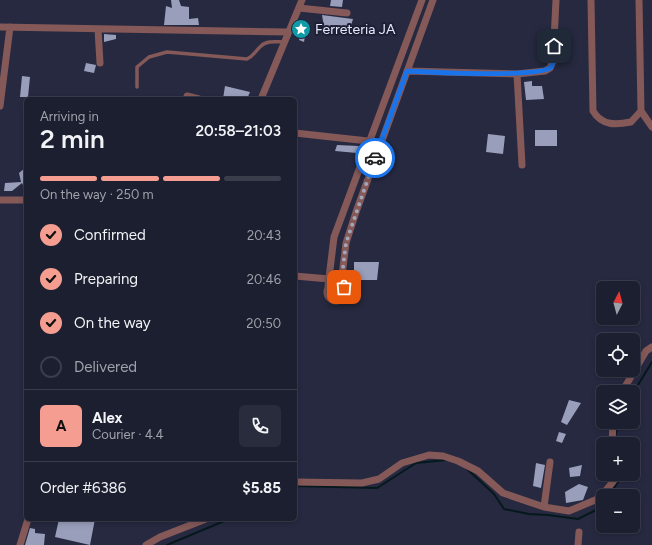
<!DOCTYPE html>
<meta charset="utf-8">
<style>
:root{--surface:#1c1f30;--page:#292c3c;--text:#f1f3f6;--muted:#a0a2ab;--line:#3a3d4c;--accent:#f59d90}
body{margin:0;font-family:Figtree,sans-serif;background:var(--page);color:var(--text);height:100vh;display:flex;flex-direction:column;font-size:15px;white-space:nowrap}
*{box-sizing:border-box;margin:0}
p{font-size:13px;color:var(--muted)}
.icon{flex:none;width:22px;height:22px;fill:none;stroke:currentColor;stroke-width:2;stroke-linecap:round;stroke-linejoin:round}
.map{position:relative;flex:1;overflow:hidden}
.sheet{position:absolute;left:24px;top:97px;width:273px;height:424px;display:flex;flex-direction:column;background:var(--surface);border-radius:6px;box-shadow:0 2px 6px #0003,0 0 0 1px var(--line)}
.sheet>*{flex:none}
.needle{width:26px;rotate:6deg}
.controls{position:absolute;left:596px;top:281px;display:grid;gap:8px}
.controls a{display:grid;place-items:center;width:44px;height:44px;border-radius:6px;background:var(--surface);box-shadow:0 2px 6px #0003,0 0 0 1px var(--line);font-size:20px}
.pin{position:absolute;display:grid;place-items:center;width:34px;height:34px;color:#fff;margin:-17px;border-radius:8px;box-shadow:0 2px 6px #0006}
.courier{position:absolute;display:grid;place-items:center;width:40px;height:40px;margin:-20px;border:3px solid #1a73e8;border-radius:50%;background:#fff;color:#222;box-shadow:0 1px 5px #0007}
.head em{font-style:normal;font-weight:600}
.head div{display:flex;flex-direction:column-reverse}
.head{display:flex;align-items:center;justify-content:space-between;height:68px;padding:0 16px}
h1{font-size:26px;font-weight:600;line-height:30px}
.bar{display:grid;grid-template-columns:repeat(4,1fr);gap:6px 4px;align-content:center;height:48px;padding:0 16px}
.bar i{height:5px;border-radius:3px;background:var(--line)}
.bar .selected{background:var(--accent)}
.bar p{grid-column:span 4}
.line{display:flex;align-items:center;gap:10px;padding:0 16px;border-top:1px solid var(--line)}
.line div{flex:1}
.round{display:grid;place-items:center;flex:none;width:42px;height:42px;border-radius:6px;background:var(--page)}
ol{padding:0 16px;list-style:none}
li{display:flex;align-items:center;gap:12px;height:44px}
li p{margin-inline-start:auto}
li .icon{padding:4px;border-radius:50%;background:var(--accent);color:#111;stroke-width:4}
li:last-child{color:var(--muted)}
li i{width:22px;height:22px;border:2px solid var(--line);border-radius:50%}
.map>svg:first-child{display:block}
.green{fill:#324a24}
.lines{fill:none;stroke-linecap:round;stroke-linejoin:round}
.stream{stroke:#05191d;stroke-width:2}
.building{fill:#999ebb}
.lane{stroke:#845958;stroke-width:3.5}
.street{stroke:#845958;stroke-width:7}
.done{stroke:#a3a6b8;stroke-width:4;stroke-dasharray:0 7.2}
.route{stroke:#1a73e8;stroke-width:5}
.labels{text-anchor:middle;stroke-width:4;stroke-linejoin:round;paint-order:stroke}
.poi-label{font-size:14px;fill:#e6e9f9;stroke:#1d1f36;text-anchor:start}
</style>
<div class="map">
<svg width="652" height="545" viewBox="0 0 652 545">
<rect width="100%" height="100%" fill="#262940"/>
<path class="green" d="M329 291a7 7 0 1 1 14 0a7 7 0 1 1-14 0Z"/>
<g class="lines">
<path class="stream" d="M633 393 652 362
M618 444 615 436 620 422
M466 468 494 494 504 509 529 514 548 515 578 519 598 509 603 503
M295 486 377 488 416 463 446 460
M608 496 624 474
M167 545 229 519"/>
</g>
<path class="building" d="M171 0H179L181 6 189 7V19L198 18 199 25H164L166 6 172 8Z
M331 0H343L342 7 330 6Z
M322 15 353 19 349 32 324 27Z
M303 23H307L304 42 299 40Z
M104 34 116 35V39L104 42Z
M86 63 96 65 94 73 84 71Z
M22 76 30 77 28 97H20Z
M532 81V86H542L544 99 526 100 524 82Z
M225 86 250 92 247 99H223Z
M535 130H557V146H535Z
M488 134 505 136 503 154 486 152Z
M337 145 359 146 357 153 335 151Z
M26 167V192L22 183 12 191H4L5 183 21 182 19 173Z
M354 262H379L377 280H354Z
M569 400 581 403 567 425 561 422Z
M559 432 566 434 562 443 556 441Z
M536 463 545 465 541 488 533 486Z
M582 465 580 476 570 477 569 468Z
M579 484 588 487 583 500 566 503 565 492Z
M59 519H95L90 545 55 537Z
M30 528 35 529V533L45 534 44 545H25Z"/>
<g class="lines">
<path class="lane" d="M137 87V67L149 57 167 52 247 59C255 55 255 51 261 46 267 40 277 42 284 42"/>
<path class="street" d="M591 0 593 111C602 126 616 125 631 122L641 111
M639 0 641 111 652 127
M299 8 347 13
M0 27 287 32
M98 29 100 63
M407 71 517 74 545 71 550 68 553 61 556 0
M517 74 522 165
M187 96 199 99
M261 99 302 0
M0 106 10 27
M295 133 368 141
M0 200H26
M295 276 329 279
M327 292a9 9 0 1 1 18 0a9 9 0 1 1-18 0Z
M341 284 346 243 356 212 433 0
M328 286 334 237 422 0
M622 392 646 351 652 347
M612 444 613 422
M295 482 362 483 379 479 402 463 429 455 443 456 458 461 478 471 503 493 544 507 569 511 600 498 619 474
M544 507 550 462
M20 545 28 519
M146 545 160 537 206 519
M578 545 579 532"/>
</g>
<g class="lines">
<path class="done" d="M344 287 341 284 346 243 375 158"/>
<path class="route" d="M375 158 407 71C428 72 541 78 551 67 555 62 554 52 554 46"/>
</g>
<defs>
<g id="sight-disc" transform="scale(1)"><circle r="9.5" fill="#0f9aa8" stroke="#1d1f36"/><path d="M0-6L1.8-2.2L6-1.7L2.9 1.2L3.7 5.4L0 3.3L-3.7 5.4L-2.9 1.2L-6-1.7L-1.8-2.2Z" fill="#fff"/></g>
</defs>
<g fill-rule="evenodd">
<use href="#sight-disc" x="301" y="29"/>
</g>
<g class="labels">
<g class="poi-label">
<text x="315" y="34">Ferreteria JA</text>
</g>
</g>
</svg>
<div class="controls">
<a><svg class="needle" viewBox="-14 -14 28 28"><path d="M0-13l5 13h-10z" fill="#e53935"/><path d="M0 13l5-13h-10z" fill="#a0a2ab"/></svg></a>
<a><svg class="icon" aria-label="locate" viewBox="0 0 24 24"><circle cx="12" cy="12" r="6"/><path d="M12 2v4M12 18v4M2 12h4M18 12h4"/></svg></a>
<a><svg class="icon" aria-label="layers" viewBox="0 0 24 24"><path d="M12 4l9 5-9 5-9-5zM3 14l9 5 9-5"/></svg></a>
<a>+</a>
<a>−</a>
</div>
<div class="pin" style="left:344px;top:287px;background:#ea580c"><svg class="icon" aria-label="bag" viewBox="0 0 24 24"><path d="M5 8h14l-1 12H6zM9 8a3 3 0 0 1 6 0"/></svg></div>
<div class="pin" style="left:554px;top:46px;background:#1f2937"><svg class="icon" aria-label="home" viewBox="0 0 24 24"><path d="M3 11l9-7 9 7M6 9v11h12V9"/></svg></div>
<div class="courier" style="left:375px;top:158px"><svg class="icon" aria-label="car" viewBox="0 0 24 24"><path d="M5 17H2v-5l4-1 3-4h7l3 4 3 1v5h-3M9 17h6M6 11h13"/><circle cx="7" cy="17" r="2"/><circle cx="17" cy="17" r="2"/></svg></div>
<section class="sheet">
<div class="head"><div><h1>2 min</h1><p>Arriving in</p></div><em>20:58–21:03</em></div>
<div class="bar"><i class="selected"></i><i class="selected"></i><i class="selected"></i><i></i><p>On the way · 250 m</p></div>
<ol>
<li><svg class="icon" aria-label="check" viewBox="0 0 24 24"><path d="M5 12l5 5 9-10"/></svg>Confirmed<p>20:43</p></li>
<li><svg class="icon" aria-label="check" viewBox="0 0 24 24"><path d="M5 12l5 5 9-10"/></svg>Preparing<p>20:46</p></li>
<li><svg class="icon" aria-label="check" viewBox="0 0 24 24"><path d="M5 12l5 5 9-10"/></svg>On the way<p>20:50</p></li>
<li><i></i>Delivered</li>
</ol>
<div class="line" style="height:72px"><b class="round" style="background:var(--accent);color:#111">A</b><div><b>Alex</b><p>Courier · 4.4</p></div><a class="round"><svg class="icon" aria-label="phone" viewBox="0 0 24 24"><path d="M5 4h4l2 5-3 2q2 4 5 5l2-3 5 2v4C11 20 4 13 5 4z"/></svg></a></div>
<div class="line" style="height:52px"><div>Order #6386</div><b>$5.85</b></div>
</section>
</div>
